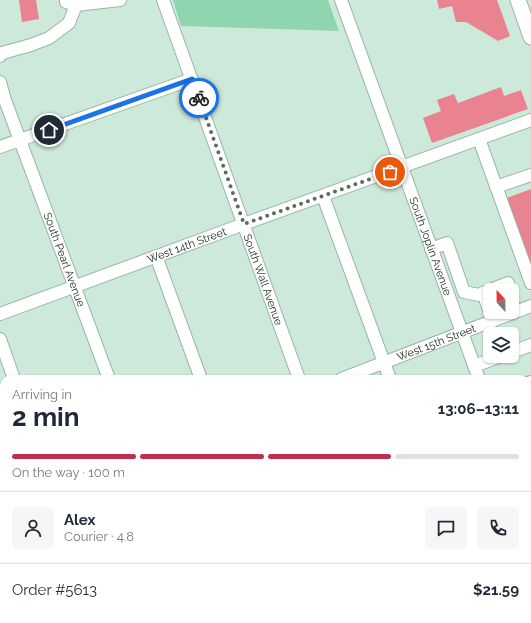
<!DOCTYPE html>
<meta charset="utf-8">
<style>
:root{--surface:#fff;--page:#f6f6f7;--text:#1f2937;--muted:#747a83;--line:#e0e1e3;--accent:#be2e4f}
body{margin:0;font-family:Raleway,sans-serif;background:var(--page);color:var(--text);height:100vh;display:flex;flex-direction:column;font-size:15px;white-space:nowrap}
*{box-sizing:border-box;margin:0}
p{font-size:13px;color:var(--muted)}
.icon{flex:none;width:22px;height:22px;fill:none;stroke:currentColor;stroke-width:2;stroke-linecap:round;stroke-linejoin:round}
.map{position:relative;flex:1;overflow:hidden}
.side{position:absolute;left:0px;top:375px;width:531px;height:248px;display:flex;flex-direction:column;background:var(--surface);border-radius:12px 12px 0 0;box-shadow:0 1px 3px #0004}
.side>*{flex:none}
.needle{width:26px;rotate:338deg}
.fabs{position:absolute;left:483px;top:283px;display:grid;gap:8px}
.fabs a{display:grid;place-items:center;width:36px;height:36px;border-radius:6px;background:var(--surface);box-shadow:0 1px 3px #0004;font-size:20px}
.pin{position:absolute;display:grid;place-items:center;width:34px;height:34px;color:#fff;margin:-17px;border:2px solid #fff;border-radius:50%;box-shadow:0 1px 4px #0007}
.courier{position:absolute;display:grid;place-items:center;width:40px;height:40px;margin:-20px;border:3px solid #1a73e8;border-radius:50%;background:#fff;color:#222;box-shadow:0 1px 5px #0007}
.summary em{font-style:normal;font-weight:700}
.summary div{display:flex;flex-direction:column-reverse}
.summary{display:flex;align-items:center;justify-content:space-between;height:68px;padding:0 12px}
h1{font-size:26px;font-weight:700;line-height:30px}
.bar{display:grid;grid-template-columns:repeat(4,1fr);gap:6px 4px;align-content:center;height:48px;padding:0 12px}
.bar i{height:5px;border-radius:3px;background:var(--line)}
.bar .on{background:var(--accent)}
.bar p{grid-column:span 4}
.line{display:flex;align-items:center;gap:10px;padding:0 12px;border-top:1px solid var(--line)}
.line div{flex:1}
.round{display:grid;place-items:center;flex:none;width:42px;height:42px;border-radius:6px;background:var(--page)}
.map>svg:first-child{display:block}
.green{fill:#8fd5b0}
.building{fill:#e98390}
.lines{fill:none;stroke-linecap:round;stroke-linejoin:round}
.minor-casing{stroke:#9ab5a5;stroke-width:14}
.major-casing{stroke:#9ab5a5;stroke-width:17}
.minor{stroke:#fff;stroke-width:12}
.major{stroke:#fff;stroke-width:15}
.done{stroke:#5b6c62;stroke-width:4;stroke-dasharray:0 7.2}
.route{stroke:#1a73e8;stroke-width:5}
.labels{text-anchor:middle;stroke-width:3.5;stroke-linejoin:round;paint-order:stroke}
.street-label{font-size:11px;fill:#1e2822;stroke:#cde9d9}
</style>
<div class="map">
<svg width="531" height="623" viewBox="0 0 531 623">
<rect width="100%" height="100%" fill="#cde9d9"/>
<path class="green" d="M173 0H328L339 31 181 26Z"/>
<path class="building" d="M19 0H36L39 19 22 22Z
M437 0H497L510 36 498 41 466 22H456L452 6 439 9Z
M501 87 504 96 521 90 528 109 432 143 423 118 441 111 437 100 454 94 458 103Z
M531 189V272L504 199Z"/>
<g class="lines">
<g class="minor-casing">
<g id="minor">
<path d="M66 0V2L76 5 120 0"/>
<path id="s1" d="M163 0 299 379"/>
<path id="s2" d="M341 0 479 379"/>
<path d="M0 56 2 53 31 45 49 38 69 23 76 5"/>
<path id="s3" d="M0 82 5 100 109 379"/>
<path d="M479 139 531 283"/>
<path d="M0 147 192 79"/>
<path d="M496 187 531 175"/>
<path d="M323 196 390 379"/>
<path d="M431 249 447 243 464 292 479 295 490 290"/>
<path d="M156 256 201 379"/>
<path d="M490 290 508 283 511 290"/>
<path d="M483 293 493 321"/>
<path id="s4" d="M0 314 244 224 531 120"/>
<path d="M0 339 14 379"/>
<path d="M512 352 531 345"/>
<path d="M474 366 501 356"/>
<path id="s5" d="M341 379 531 306"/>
<path d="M527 383 531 382"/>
<path d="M527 409 531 407"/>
<path d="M527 449 531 448"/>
<path d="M527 476 531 474"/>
<path d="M0 506 4 504"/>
<path d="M527 513 531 524"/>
<path d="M0 590 4 601"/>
<path d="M11 619 12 623"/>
<path d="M101 619 103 623"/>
<path d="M195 619 197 623"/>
<path d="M288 619 290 623"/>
<path d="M386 619 388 623"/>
<path d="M476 619 478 623"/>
<path d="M210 623 221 619"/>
</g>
</g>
<g class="major-casing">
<path id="major" d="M518 0 531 37"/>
</g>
<use href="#minor" class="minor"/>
<use href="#major" class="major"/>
</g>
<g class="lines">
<path class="done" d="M199 98 244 224 390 172"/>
<path class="route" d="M49 130 192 79 199 98"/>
</g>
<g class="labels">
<g class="street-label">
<text dy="4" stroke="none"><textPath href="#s4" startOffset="199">West 14th Street</textPath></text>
<text dy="4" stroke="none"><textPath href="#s2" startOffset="262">South Joplin Avenue</textPath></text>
<text dy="4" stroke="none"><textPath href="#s3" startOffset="189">South Pearl Avenue</textPath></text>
<text dy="4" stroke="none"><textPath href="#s1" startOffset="297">South Wall Avenue</textPath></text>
<text dy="4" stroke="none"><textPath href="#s5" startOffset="102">West 15th Street</textPath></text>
</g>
</g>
</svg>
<div class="fabs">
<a><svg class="needle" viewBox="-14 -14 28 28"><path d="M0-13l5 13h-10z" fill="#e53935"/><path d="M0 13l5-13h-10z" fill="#747a83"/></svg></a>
<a><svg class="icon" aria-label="layers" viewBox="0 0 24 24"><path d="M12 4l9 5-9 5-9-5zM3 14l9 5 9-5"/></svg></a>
</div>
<div class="pin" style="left:390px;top:172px;background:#ea580c"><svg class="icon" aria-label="bag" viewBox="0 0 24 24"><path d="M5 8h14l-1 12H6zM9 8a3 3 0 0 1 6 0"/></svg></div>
<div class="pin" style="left:49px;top:130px;background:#1f2937"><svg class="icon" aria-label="home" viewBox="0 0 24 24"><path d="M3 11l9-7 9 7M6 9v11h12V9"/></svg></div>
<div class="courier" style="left:199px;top:98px"><svg class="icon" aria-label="bike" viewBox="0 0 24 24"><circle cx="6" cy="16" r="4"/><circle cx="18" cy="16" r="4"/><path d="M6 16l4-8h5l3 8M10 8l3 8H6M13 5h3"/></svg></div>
<section class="side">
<div class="summary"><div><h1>2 min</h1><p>Arriving in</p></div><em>13:06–13:11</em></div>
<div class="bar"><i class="on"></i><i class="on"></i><i class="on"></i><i></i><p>On the way · 100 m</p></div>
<div class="line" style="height:72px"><a class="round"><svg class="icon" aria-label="person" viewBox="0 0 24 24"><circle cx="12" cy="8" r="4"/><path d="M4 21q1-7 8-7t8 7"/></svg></a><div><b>Alex</b><p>Courier · 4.8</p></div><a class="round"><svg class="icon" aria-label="chat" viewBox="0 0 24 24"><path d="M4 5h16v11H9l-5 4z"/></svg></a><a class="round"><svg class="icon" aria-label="phone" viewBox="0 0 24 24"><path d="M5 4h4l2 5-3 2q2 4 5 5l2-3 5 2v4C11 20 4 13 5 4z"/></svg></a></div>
<div class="line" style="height:52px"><div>Order #5613</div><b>$21.59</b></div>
</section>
</div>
